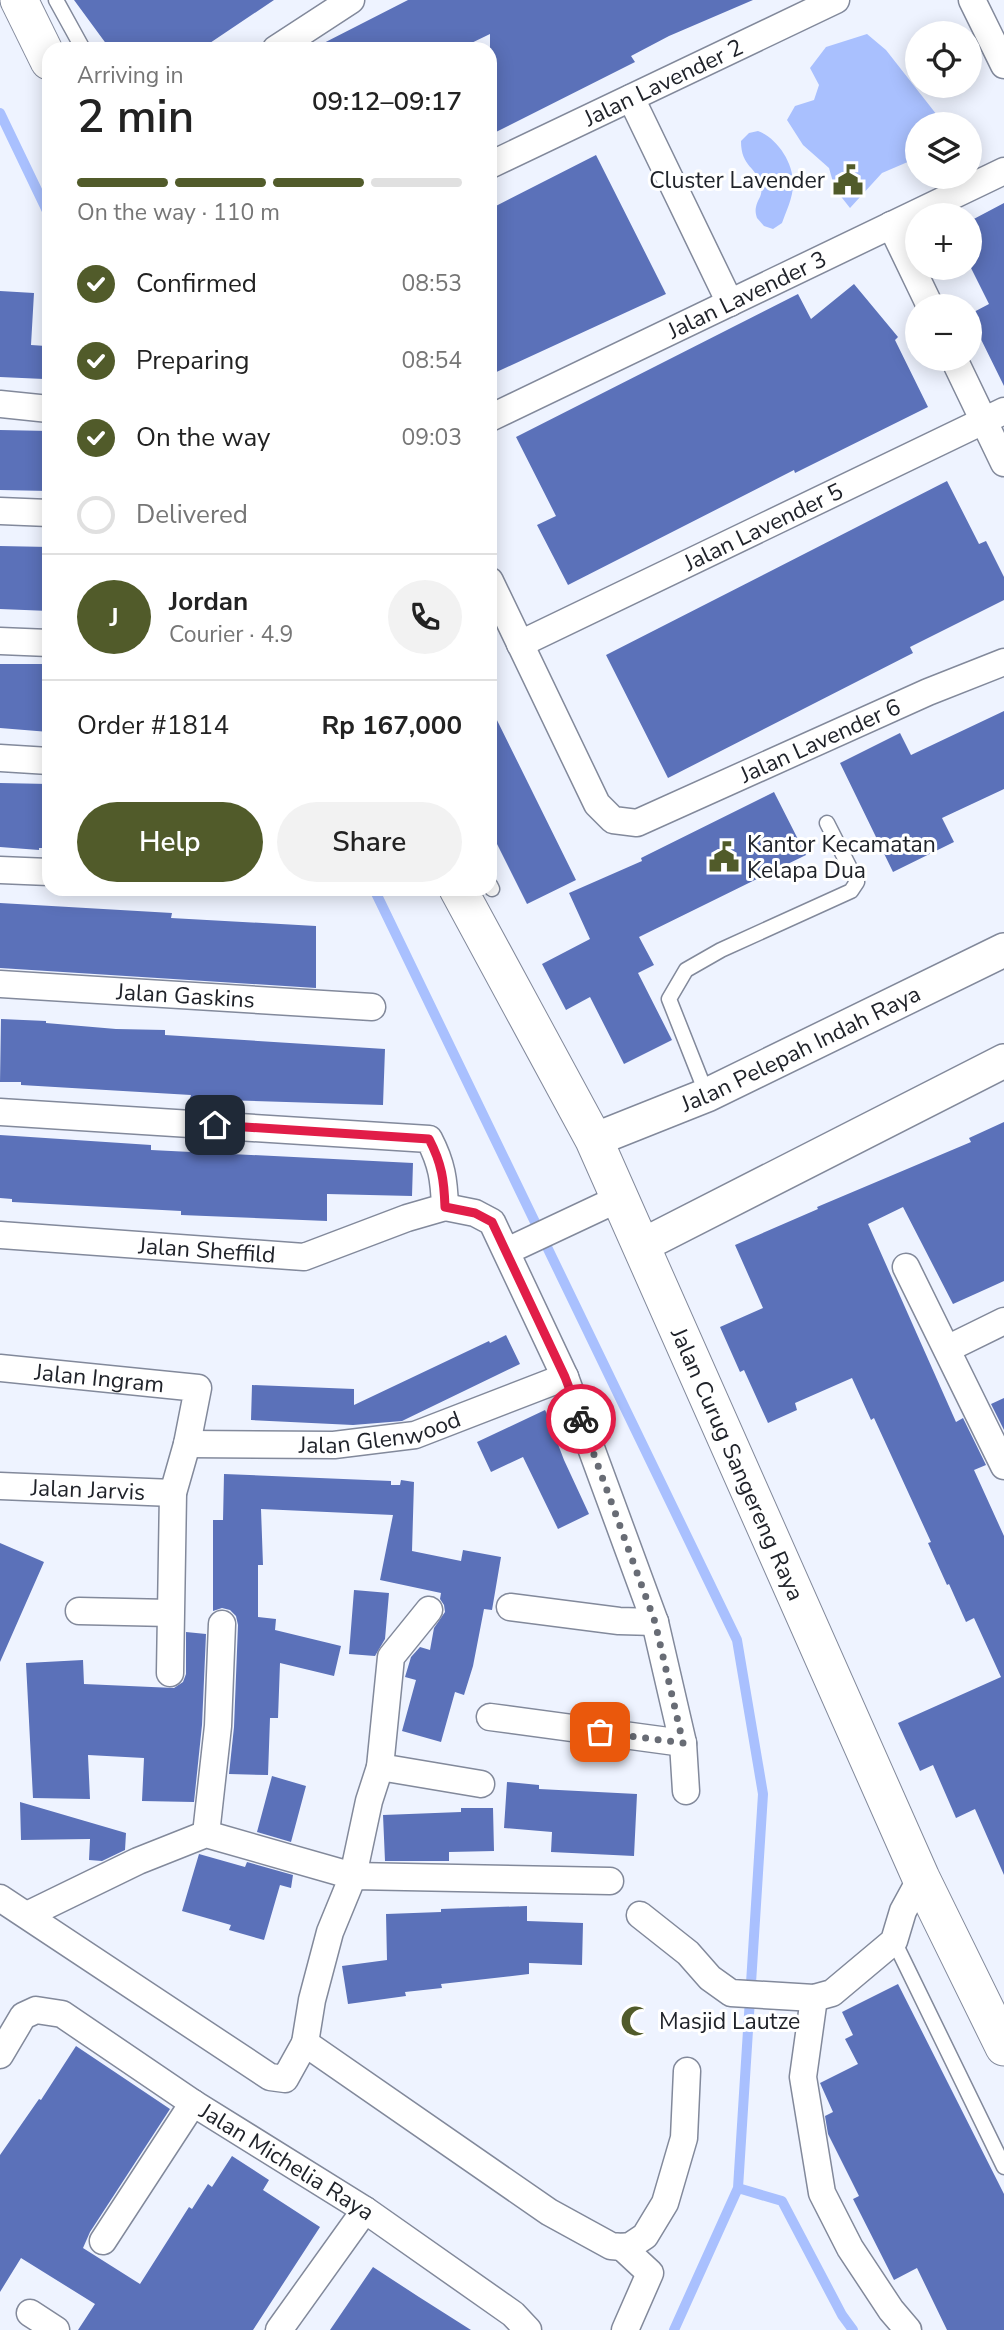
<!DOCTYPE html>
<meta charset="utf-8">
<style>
:root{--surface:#fff;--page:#f2f2f2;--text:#222;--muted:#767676;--line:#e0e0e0;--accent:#515b2a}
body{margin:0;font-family:"Nunito Sans",sans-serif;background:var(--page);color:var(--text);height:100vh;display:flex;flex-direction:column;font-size:26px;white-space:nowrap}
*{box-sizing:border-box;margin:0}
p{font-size:23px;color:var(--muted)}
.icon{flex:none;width:38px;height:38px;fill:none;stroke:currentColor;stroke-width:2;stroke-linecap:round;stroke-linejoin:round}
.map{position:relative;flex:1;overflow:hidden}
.panel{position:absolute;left:42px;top:42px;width:455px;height:854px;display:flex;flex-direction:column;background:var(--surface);border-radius:21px;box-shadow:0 4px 18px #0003}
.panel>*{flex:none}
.controls{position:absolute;left:905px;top:21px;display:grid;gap:14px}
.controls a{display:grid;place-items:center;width:77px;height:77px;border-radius:50%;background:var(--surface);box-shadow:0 4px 18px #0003;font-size:35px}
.pin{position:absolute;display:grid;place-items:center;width:60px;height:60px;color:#fff;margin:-30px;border-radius:14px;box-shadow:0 4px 10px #0006}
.courier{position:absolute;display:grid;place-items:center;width:70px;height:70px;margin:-35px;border:5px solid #e11d48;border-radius:50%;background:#fff;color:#222;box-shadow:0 2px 9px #0007}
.head em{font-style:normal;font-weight:600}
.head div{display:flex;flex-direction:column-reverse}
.head{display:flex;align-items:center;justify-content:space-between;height:119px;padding:0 35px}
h1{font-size:46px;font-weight:600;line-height:52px}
.bar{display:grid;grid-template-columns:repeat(4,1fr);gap:10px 7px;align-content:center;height:84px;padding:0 35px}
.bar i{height:9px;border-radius:5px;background:var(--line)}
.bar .active{background:var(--accent)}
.bar p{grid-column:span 4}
.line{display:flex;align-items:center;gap:18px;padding:0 35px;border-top:2px solid var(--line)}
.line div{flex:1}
.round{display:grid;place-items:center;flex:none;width:74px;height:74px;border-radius:37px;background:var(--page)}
ol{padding:0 35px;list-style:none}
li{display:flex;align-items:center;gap:21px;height:77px}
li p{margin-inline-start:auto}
li .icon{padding:7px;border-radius:50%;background:var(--accent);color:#fff;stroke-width:4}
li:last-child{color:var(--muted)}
li i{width:38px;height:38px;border:4px solid var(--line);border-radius:50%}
.button{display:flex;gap:14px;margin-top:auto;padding:14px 35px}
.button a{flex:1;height:80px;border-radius:42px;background:var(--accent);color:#fff;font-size:28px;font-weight:600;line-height:80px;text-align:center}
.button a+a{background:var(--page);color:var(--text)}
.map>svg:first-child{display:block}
.water{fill:#a9c0fe}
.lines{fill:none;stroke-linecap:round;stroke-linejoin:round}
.stream{stroke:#a9c0fe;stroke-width:10}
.building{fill:#5b71b9}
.service-casing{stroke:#82899b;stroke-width:17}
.minor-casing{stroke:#82899b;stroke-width:29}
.tertiary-casing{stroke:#82899b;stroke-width:36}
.secondary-casing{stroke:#82899b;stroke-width:39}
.service{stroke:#fff;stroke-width:14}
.minor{stroke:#fff;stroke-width:26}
.tertiary{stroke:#fff;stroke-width:33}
.secondary{stroke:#fff;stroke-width:37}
.done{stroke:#686c75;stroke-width:7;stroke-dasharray:0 12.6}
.route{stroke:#e11d48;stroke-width:9}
.labels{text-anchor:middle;stroke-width:6;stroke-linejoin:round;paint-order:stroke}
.street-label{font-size:23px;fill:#20232a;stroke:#fff}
.poi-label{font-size:23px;fill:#20232a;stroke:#fff;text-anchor:start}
</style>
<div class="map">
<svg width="1004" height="2330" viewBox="0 0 1004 2330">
<rect width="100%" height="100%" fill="#eef3ff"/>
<path class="water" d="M867 34 886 50 944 124H917V158L882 173 850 208 835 189 829 168 803 145 787 120 795 106 814 100 819 85 810 68 826 47Z
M758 131C777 138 794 163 793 185 793 197 786 212 782 223L773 229 764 226 757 218C756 215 755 211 756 207 758 198 763 196 761 186 757 166 741 168 741 141L749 133Z"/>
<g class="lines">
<path class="stream" d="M0 113 49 215
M374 889 737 1640 763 1794 738 2188 674 2330
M738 2188 782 2201 842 2315 853 2330"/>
</g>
<path class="building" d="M74 0H274L201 49H110Z
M408 0H753L669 36 631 56 635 62 490 135V34L459 49H312Z
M596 155 666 294 490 375V209Z
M1004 203V386L970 317V314L989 304 970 266V221Z
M854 284 898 337 895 340 928 407 795 473 794 470 568 585 537 525 556 516 516 437 798 294 811 319Z
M0 291 34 293 31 345 46 346 44 379 0 377Z
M0 430 49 431V491L0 490Z
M947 481 979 544 986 541 1004 577V600L910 647 913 653 668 778 606 655Z
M0 546 49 547V611L0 609Z
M0 664H49V732L0 728Z
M490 706 576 880 527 904 490 830Z
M1004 711V789L942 818 954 842 893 872 840 763 900 733 911 755Z
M0 783 49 784V848H39V850L0 847Z
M774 792 806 855 639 937 654 965 638 973 672 1040 624 1064 590 997 566 1010 542 964 590 939 569 893 642 861 641 858Z
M0 903 172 913 171 918 316 926V988L0 968Z
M1 1019 46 1021V1023L116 1029 165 1030V1035L385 1049 383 1105 190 1099 191 1095 21 1085V1082H0Z
M1004 1122V1281L953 1304 903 1207 868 1224 956 1422 963 1418 986 1465 974 1470 1004 1536V1875L975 1809 956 1818 933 1765 920 1771 898 1723 1001 1677 974 1618 966 1622 949 1584 947 1585 928 1543 931 1542 874 1418 871 1420 852 1378 795 1403 797 1410 768 1423 744 1370 740 1372 720 1327 763 1308 735 1245 818 1209 817 1207 971 1142 969 1138Z
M0 1135 151 1145V1150L413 1163 412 1196 327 1194V1221L181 1215V1211L12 1202V1199L0 1198Z
M506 1335 520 1364 402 1421 353 1425 251 1420 252 1385 354 1389V1405L489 1341 490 1343Z
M1004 1398V1430L991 1404Z
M545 1410 559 1438 556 1439 564 1460 589 1514 558 1529 523 1457 491 1472 477 1442Z
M224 1474 391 1481V1485H400L401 1480 414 1482 412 1551 461 1561 463 1550 501 1557 492 1610 484 1609 473 1666 464 1695 455 1692 441 1742 402 1731 416 1680 405 1677 411 1657 420 1647 430 1650 434 1628 445 1612 444 1605 440 1599 441 1593 380 1580 393 1515 261 1509 263 1565H258V1617L276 1619 275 1630 341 1646 334 1676 280 1663 278 1718H270L268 1775 229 1774 234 1727 238 1625 236 1616 230 1610 222 1608 213 1611V1520H223Z
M0 1543 44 1562 0 1662Z
M354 1590 389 1593 385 1639 375 1656 349 1654Z
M186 1632 206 1634 202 1725 194 1802 142 1801 144 1758 88 1755 90 1799 33 1798 26 1663 83 1660 84 1684 174 1688 183 1682 186 1674Z
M272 1776 306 1786 291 1842 257 1832Z
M507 1782 539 1785V1789L637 1794 634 1856 551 1852 552 1832 504 1828Z
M20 1802 126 1833 125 1850 102 1861 89 1860 90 1839 21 1840Z
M461 1808H493L494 1851 449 1852V1861H385L383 1815 461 1812Z
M199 1854 245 1867 247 1862 293 1875 291 1888 280 1885 264 1940 229 1930 231 1925 182 1911Z
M527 1906V1921L583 1923 582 1965 529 1963V1974L441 1984 442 1988 405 1992 406 1996 348 2004 342 1966 387 1960 386 1914 441 1912V1909Z
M898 1984 1004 2194V2330H947L917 2268 894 2280 853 2199 859 2196 828 2134 825 2116 833 2112 820 2083 858 2064 845 2039 853 2035 842 2012Z
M76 2046 170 2109 90 2232 83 2248 140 2284 189 2207 192 2209 208 2184 212 2187 232 2156 269 2180 263 2190 320 2227 253 2330H78L95 2304 21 2258 0 2292V2155L39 2099 41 2100Z
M373 2267 419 2297 471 2330H330Z"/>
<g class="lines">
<g class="service-casing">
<path id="service" d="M56 0 83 49
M490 885 492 889
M707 1095 669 999 686 970 721 950 851 891 857 882 827 823
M894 1941 1004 2167"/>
</g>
<g class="minor-casing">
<g id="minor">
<path d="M972 0 1004 65"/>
<path d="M276 49 351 0"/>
<path d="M631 98 730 303"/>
<path id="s1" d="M490 165 836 0"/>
<path d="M891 225 930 306"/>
<path d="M954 359 1004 463"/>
<path d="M0 404 49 409"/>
<path id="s2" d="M490 418 1004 171"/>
<path d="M0 511 49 513"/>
<path id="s3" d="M490 581 597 804 613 820 637 823 928 692 1004 662"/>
<path d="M0 641 49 643"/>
<path id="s4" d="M520 644 1004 411"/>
<path d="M0 758 49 761"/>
<path d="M0 870 49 872"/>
<path id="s5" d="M0 984 372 1007"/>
<path d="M0 1112 429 1139C442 1164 444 1180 445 1207L407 1218 304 1257 0 1235"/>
<path d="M445 1207 475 1213 492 1222 565 1377 655 1622 683 1743 686 1791"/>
<path d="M507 1251 620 1198"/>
<path d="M906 1267 1004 1466"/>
<path d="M947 1349 1004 1321"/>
<path id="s6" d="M0 1368 198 1388 187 1444 173 1493 170 1673"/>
<path id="s7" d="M187 1444 334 1445 415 1435 565 1377"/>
<path id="s8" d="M0 1486 173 1493"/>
<path d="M510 1607 619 1621 655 1622"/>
<path d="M79 1611 170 1613"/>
<path d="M490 1717 683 1743"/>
<path d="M380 1767 391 1657 429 1610"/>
<path d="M206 1834 218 1726 222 1624"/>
<path d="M0 1898 270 2077 285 2079 305 2043 549 2212 611 2246 622 2247 630 2246 645 2236 665 2203 684 2138 687 2071"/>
<path d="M27 1915 138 1861 206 1834 353 1876 369 1801 380 1767 481 1784"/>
<path d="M640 1915 688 1953 710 1978 731 1993 814 1998 832 1993 894 1941 903 1911 921 1878"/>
<path d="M814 1998 803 2077 822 2193 850 2248 891 2310 908 2330"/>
<path d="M305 2043 312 2000 330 1932 353 1876 610 1881"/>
<path id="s9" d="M0 2055 23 2016 36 2010 62 2014 193 2103 365 2210 513 2314 528 2330"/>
<path d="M103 2241 193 2103"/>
<path d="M622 2247 650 2273 625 2330"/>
<path d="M30 2313 56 2330"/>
<path d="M279 2330 365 2210"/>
</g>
</g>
<g class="tertiary-casing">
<g id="tertiary">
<path id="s10" d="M594 1140 707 1095 1004 950"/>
<path d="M641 1246 1004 1061"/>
</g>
</g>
<g class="secondary-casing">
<g id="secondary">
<path d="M19 0 49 61"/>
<path id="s11" d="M458 889 594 1140 921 1878 1004 2047"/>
</g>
</g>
<use href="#service" class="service"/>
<use href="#minor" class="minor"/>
<use href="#tertiary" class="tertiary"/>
<use href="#secondary" class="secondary"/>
</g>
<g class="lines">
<path class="done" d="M581 1419 655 1622 683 1743 600 1732"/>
<path class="route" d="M215 1125 429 1139C442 1164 444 1180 445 1207L475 1213 492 1222 565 1377 581 1419"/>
</g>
<defs>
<g id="civic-bare" transform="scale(2.415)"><path d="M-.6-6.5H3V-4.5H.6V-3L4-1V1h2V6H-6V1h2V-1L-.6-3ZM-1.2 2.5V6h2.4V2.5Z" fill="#515b2a" stroke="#fff" stroke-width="2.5" paint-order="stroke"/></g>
<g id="mosque-bare" transform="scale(2.415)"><path d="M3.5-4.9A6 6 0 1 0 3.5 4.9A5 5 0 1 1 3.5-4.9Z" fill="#515b2a" stroke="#fff" stroke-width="2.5" paint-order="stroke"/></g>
</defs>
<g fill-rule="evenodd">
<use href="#civic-bare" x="848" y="180"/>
<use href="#civic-bare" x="724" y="857"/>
<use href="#mosque-bare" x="636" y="2021"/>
</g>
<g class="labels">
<g class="street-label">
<text dy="8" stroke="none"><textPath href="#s1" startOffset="192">Jalan Lavender 2</textPath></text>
<text dy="8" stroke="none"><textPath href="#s2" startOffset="285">Jalan Lavender 3</textPath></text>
<text dy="8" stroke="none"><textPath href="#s4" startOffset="270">Jalan Lavender 5</textPath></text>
<text dy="8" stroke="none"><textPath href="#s3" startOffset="495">Jalan Lavender 6</textPath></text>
<text dy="8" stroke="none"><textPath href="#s5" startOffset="186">Jalan Gaskins</textPath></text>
<text dy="8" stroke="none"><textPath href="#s10" startOffset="226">Jalan Pelepah Indah Raya</textPath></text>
<text transform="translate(207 1250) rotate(4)" y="8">Jalan Sheffild</text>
<text dy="8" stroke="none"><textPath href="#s6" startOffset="100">Jalan Ingram</textPath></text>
<text dy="8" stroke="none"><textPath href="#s7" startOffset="194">Jalan Glenwood</textPath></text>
<text dy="8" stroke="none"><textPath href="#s11" startOffset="640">Jalan Curug Sangereng Raya</textPath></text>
<text dy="8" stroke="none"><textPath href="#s8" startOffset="88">Jalan Jarvis</textPath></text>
<text dy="8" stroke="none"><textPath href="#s9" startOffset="355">Jalan Michelia Raya</textPath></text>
</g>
<g class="poi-label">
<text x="825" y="188" text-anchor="end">Cluster Lavender</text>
<text x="747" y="852">Kantor Kecamatan<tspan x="747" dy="26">Kelapa Dua</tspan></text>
<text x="659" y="2029">Masjid Lautze</text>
</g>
</g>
</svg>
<div class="controls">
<a><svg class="icon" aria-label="locate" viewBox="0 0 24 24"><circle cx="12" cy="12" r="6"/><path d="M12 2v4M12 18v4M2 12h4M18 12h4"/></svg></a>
<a><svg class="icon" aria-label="layers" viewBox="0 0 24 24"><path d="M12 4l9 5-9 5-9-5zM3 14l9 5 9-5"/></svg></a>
<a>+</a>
<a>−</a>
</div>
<div class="pin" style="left:600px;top:1732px;background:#ea580c"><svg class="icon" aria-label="bag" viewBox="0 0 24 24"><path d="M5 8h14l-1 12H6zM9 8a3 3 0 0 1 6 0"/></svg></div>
<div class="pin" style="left:215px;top:1125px;background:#1f2937"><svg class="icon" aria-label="home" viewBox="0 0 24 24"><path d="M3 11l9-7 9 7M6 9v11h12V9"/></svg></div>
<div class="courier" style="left:581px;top:1419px"><svg class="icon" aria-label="bike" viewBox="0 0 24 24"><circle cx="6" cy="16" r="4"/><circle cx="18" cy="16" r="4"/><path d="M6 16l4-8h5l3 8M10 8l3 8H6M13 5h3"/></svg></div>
<section class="panel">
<div class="head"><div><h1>2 min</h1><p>Arriving in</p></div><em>09:12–09:17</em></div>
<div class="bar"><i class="active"></i><i class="active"></i><i class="active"></i><i></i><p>On the way · 110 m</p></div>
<ol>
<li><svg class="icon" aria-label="check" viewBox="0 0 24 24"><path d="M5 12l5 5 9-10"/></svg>Confirmed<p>08:53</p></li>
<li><svg class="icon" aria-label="check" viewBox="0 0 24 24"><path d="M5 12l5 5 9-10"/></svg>Preparing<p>08:54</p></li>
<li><svg class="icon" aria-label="check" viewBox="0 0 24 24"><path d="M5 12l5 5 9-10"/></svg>On the way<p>09:03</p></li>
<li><i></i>Delivered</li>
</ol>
<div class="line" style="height:126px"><b class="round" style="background:var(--accent);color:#fff">J</b><div><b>Jordan</b><p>Courier · 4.9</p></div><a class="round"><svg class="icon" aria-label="phone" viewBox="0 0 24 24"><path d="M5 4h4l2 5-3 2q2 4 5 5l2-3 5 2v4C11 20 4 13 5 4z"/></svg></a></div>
<div class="line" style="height:91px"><div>Order #1814</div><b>Rp 167,000</b></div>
<div class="button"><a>Help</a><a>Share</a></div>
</section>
</div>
